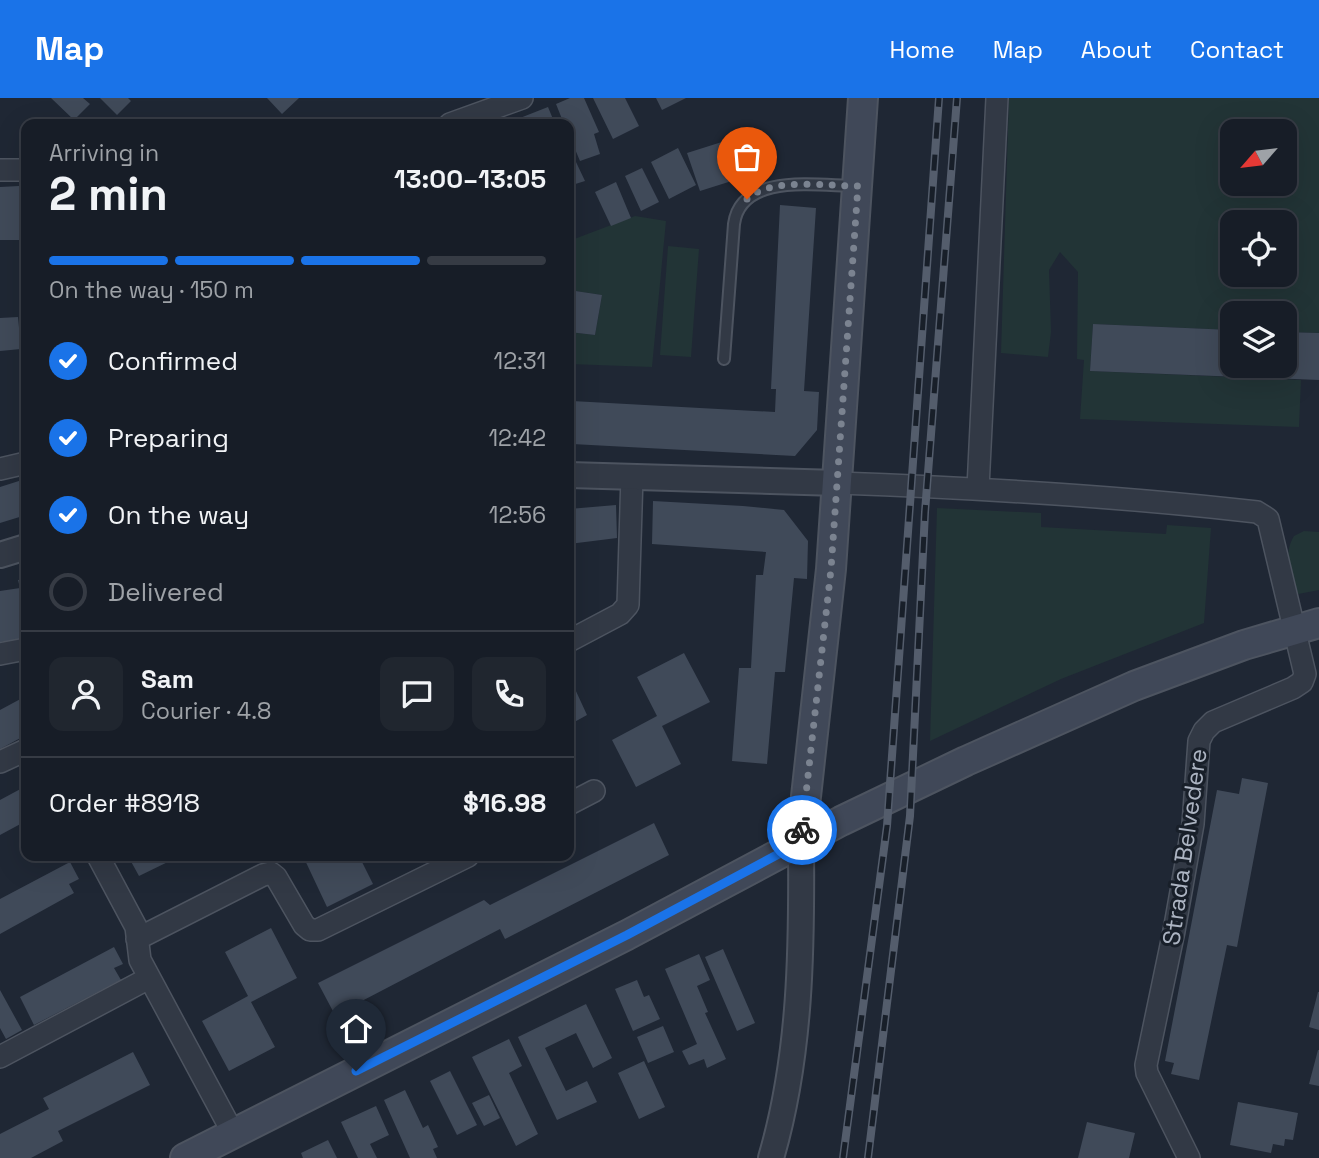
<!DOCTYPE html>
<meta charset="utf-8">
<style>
:root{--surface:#171d27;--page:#20262f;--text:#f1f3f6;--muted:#9ea2a7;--line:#363b44;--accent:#1a73e8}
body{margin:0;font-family:"Space Grotesk",sans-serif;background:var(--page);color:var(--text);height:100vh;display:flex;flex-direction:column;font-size:26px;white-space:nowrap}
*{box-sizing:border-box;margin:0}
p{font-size:23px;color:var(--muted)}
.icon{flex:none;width:38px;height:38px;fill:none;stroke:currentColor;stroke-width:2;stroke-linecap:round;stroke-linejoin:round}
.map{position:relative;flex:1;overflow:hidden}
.details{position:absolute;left:21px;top:21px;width:553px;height:742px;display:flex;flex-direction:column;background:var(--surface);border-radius:14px;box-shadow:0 7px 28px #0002,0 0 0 2px var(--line)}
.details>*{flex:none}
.needle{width:46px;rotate:242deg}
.tools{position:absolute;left:1220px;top:21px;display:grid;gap:14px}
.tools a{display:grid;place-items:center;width:77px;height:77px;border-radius:14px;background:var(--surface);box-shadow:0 7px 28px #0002,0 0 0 2px var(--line);font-size:35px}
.pin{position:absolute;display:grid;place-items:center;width:60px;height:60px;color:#fff;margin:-72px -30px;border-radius:50% 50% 50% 0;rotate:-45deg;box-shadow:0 0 7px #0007}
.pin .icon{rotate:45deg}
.courier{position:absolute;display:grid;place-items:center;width:70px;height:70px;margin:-35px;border:5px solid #1a73e8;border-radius:50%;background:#fff;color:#222;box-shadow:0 2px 9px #0007}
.head em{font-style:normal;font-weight:700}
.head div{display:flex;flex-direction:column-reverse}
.head{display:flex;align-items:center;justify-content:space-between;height:119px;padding:0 28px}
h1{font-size:46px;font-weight:700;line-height:52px}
.bar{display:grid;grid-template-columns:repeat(4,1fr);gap:10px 7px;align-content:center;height:84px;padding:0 28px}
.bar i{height:9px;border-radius:5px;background:var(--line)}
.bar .selected{background:var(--accent)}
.bar p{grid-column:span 4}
.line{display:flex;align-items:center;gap:18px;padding:0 28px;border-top:2px solid var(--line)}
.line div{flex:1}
.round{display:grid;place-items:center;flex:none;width:74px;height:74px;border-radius:14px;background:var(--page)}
ol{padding:0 28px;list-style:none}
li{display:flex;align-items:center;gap:21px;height:77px}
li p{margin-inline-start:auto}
li .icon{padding:7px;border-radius:50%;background:var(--accent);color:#fff;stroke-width:4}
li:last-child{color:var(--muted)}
li i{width:38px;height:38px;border:4px solid var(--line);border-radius:50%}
header{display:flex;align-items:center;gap:42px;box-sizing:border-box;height:98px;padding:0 35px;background:var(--accent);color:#fff}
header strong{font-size:33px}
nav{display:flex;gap:38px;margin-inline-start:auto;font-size:24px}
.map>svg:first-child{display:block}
.green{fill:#223436;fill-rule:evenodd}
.building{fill:#404a59}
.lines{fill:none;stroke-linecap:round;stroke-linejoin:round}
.service-casing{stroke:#4d5460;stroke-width:14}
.minor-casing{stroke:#4d5460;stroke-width:24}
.tertiary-casing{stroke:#4d5460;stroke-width:28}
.secondary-casing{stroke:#4d5460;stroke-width:32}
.service{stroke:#323945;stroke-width:10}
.minor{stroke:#323945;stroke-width:21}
.tertiary{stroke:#323945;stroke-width:24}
.secondary{stroke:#404858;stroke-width:28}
.rail-casing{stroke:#545d6c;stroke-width:8}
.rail{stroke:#181f29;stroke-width:5;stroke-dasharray:16;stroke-linecap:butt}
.done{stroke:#7b8390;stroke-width:7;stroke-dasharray:0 12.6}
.route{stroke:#1a73e8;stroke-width:9}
.labels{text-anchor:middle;stroke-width:6;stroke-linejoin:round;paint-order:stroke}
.street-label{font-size:24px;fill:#acb4c2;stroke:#181f29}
</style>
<header>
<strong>Map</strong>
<nav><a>Home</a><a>Map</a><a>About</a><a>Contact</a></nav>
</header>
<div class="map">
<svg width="1319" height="1060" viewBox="0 0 1319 1060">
<rect width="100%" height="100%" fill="#1f2734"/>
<path class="green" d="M1009 0H1319V235L1285 234 1284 215H1232V232L1093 226 1090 273 1301 282 1299 329 1080 321 1084 262 1077 261 1078 174 1060 154 1049 172 1051 234 1048 259 1001 255ZM1232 33H1284V86H1232ZM1232 124H1284V177H1232Z
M635 118 666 123 652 269 569 266V234L595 237 602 197 569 192V143Z
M668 148 699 151 691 259 660 257Z
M937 410 1041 415V429L1166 436 1167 427 1211 430 1204 525 1061 581 930 643Z
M1304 433 1319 434V492L1293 497C1290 479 1283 455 1294 438Z"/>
<path class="building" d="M51 0H83L90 6 74 22Z
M100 0H128L131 3 117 17Z
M267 0H299L282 16Z
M570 0H584L599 34 594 36 600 56 580 63 569 37V26H564L556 6Z
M593 0H625L639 28 613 41Z
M656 0H686L662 12Z
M548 9 555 26H523L520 20Z
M725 43 738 81 700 93 687 55Z
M678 50 696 87 669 101 651 64Z
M576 64 585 83 569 88V67Z
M642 70 659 104 641 113 625 78Z
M616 84 631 120 611 128 595 94Z
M19 88 20 142H0V89Z
M22 92H26V160H24Z
M780 107 816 110 804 293 819 294 817 332 795 358 572 346V303L775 314 776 291H771Z
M569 192 602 197 595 237 569 234Z
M18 219 21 251 0 253V220Z
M1093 226 1232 232V268H1284V234L1319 235V282L1090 273Z
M22 382 26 399V417L0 425V389Z
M653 403 743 408 784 412 808 443 807 481 794 480 785 574H775L767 666 732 663 739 570H751L756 477H763L766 454 652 446Z
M616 407 617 440 569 446V411Z
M26 481V524L24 525 26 541 0 544V493L20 490 18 482Z
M684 555 710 604 662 628 681 666 636 689 612 642 657 618 637 579Z
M569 578 587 617 569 627Z
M26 598V637L0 651V612Z
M1242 680 1268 685 1237 849 1227 847 1199 982 1171 976 1174 965 1165 963 1217 692 1239 696Z
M26 688V723L0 737V702Z
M654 725 669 757 505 841 500 831 335 917 318 885 484 802 490 807Z
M128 758H175L176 760 139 778Z
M303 758H359L373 786 327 809Z
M70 764 79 781 69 786 74 795 0 836V801Z
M271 830 297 880 251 904 275 949 229 973 202 923 248 898 225 854Z
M114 849 123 866 114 870 121 882 34 927 20 899Z
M723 851 755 925 737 933 705 859Z
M699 856 710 882 697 888 708 914 705 915 726 961 707 970 704 961 689 967 682 953 697 946 665 871Z
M637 882 644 899 649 897 660 921 633 933 615 891Z
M0 892 22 932 6 941 0 930Z
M1318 894H1319V932L1309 929Z
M586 906 612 960 593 970 576 935 545 950 566 993 587 983 597 1004 557 1022 518 939Z
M663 928 674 954 648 965 637 939Z
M509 941 522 968 509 975 538 1036 516 1048 472 959Z
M1318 952H1319V988L1309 986Z
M133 954 150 987 58 1033 63 1043 31 1060H0V1036L49 1011 43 1000Z
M644 963 665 1009 639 1021 618 975Z
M450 973 477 1027 457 1037 430 983Z
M405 992 423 1030 428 1027 438 1049 433 1051 437 1060H410L384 1002Z
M489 997 500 1020 484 1028 472 1005Z
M1238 1004 1298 1015 1293 1042 1285 1041 1284 1048 1273 1046 1271 1055 1230 1047Z
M376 1008 389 1037 370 1046 377 1060H358L341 1024Z
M1087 1024 1135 1035 1129 1060H1078Z
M328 1042 337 1060H303L301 1055Z"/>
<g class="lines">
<g class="service-casing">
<path id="service" d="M26 222V229
M724 261 734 126C741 74 819 88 856 88"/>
</g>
<g class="minor-casing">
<path id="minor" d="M450 26 522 0
M0 72H26
M0 371 26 365
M838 385C978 390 1117 398 1257 414L1268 421 1305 576 1302 584 1293 590 1213 624 1204 633 1199 643 1193 726 1174 833 1146 967 1147 975 1189 1060
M978 390 997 0
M569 543 620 516 628 507 632 378
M0 556 26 551
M0 664 26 652
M569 706 594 693
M98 758 136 829 140 862 233 1035
M137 841 263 777 271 775 276 779 304 827 310 832H318L468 758
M0 959 149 880"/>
</g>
<g class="tertiary-casing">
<path id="tertiary" d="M569 377 838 385
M0 457 26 449
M771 1060C801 958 802 849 801 744"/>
</g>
<g class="secondary-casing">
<path id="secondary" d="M801 744 831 471 863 0
M185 1060 627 837 841 723 966 663 1134 588 1244 547 1319 525"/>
</g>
<use href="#service" class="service"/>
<use href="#minor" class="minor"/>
<use href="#tertiary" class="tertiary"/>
<use href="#secondary" class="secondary"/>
<g class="rail-casing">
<path id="rail" d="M843 1060 887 728 939 0
M868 1060 910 718 925 414 957 0"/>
</g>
<use href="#rail" class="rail"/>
</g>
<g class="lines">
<path class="done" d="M747 101C771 79 827 88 858 88L831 471 802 732"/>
<path class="route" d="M356 973 627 837 801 744 802 732"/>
</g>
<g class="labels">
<g class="street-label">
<text transform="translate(1185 749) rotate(-82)" y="8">Strada Belvedere</text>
</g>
</g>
</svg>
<div class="tools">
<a><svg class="needle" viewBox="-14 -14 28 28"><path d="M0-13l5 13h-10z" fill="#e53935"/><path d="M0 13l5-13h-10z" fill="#9ea2a7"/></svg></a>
<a><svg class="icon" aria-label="locate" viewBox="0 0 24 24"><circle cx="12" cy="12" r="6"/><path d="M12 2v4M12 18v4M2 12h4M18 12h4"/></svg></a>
<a><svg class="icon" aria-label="layers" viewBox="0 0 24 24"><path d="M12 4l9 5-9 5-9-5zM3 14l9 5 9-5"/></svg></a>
</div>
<div class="pin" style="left:747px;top:101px;background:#ea580c"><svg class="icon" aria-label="bag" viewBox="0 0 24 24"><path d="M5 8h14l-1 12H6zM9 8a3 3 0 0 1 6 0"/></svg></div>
<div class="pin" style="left:356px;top:973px;background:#1f2937"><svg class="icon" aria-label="home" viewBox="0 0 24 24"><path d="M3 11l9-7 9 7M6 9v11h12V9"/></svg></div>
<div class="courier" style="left:802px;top:732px"><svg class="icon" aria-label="bike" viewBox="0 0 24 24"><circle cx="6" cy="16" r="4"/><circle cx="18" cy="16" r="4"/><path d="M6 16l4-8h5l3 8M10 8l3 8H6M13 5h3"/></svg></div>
<section class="details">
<div class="head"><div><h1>2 min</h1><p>Arriving in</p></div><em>13:00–13:05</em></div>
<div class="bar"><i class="selected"></i><i class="selected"></i><i class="selected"></i><i></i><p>On the way · 150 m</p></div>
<ol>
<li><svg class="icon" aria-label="check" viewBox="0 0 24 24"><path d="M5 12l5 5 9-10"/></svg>Confirmed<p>12:31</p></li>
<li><svg class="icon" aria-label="check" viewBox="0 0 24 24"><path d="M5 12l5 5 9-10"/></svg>Preparing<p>12:42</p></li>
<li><svg class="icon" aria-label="check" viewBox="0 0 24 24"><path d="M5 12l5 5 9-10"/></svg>On the way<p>12:56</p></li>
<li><i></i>Delivered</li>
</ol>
<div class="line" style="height:126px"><a class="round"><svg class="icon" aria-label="person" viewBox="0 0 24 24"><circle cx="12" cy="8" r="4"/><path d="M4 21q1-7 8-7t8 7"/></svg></a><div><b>Sam</b><p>Courier · 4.8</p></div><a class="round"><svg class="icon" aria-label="chat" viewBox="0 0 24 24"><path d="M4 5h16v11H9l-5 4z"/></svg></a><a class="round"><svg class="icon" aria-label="phone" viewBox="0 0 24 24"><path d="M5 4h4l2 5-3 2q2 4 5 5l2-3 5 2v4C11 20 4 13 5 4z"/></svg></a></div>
<div class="line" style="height:91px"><div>Order #8918</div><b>$16.98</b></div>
</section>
</div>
